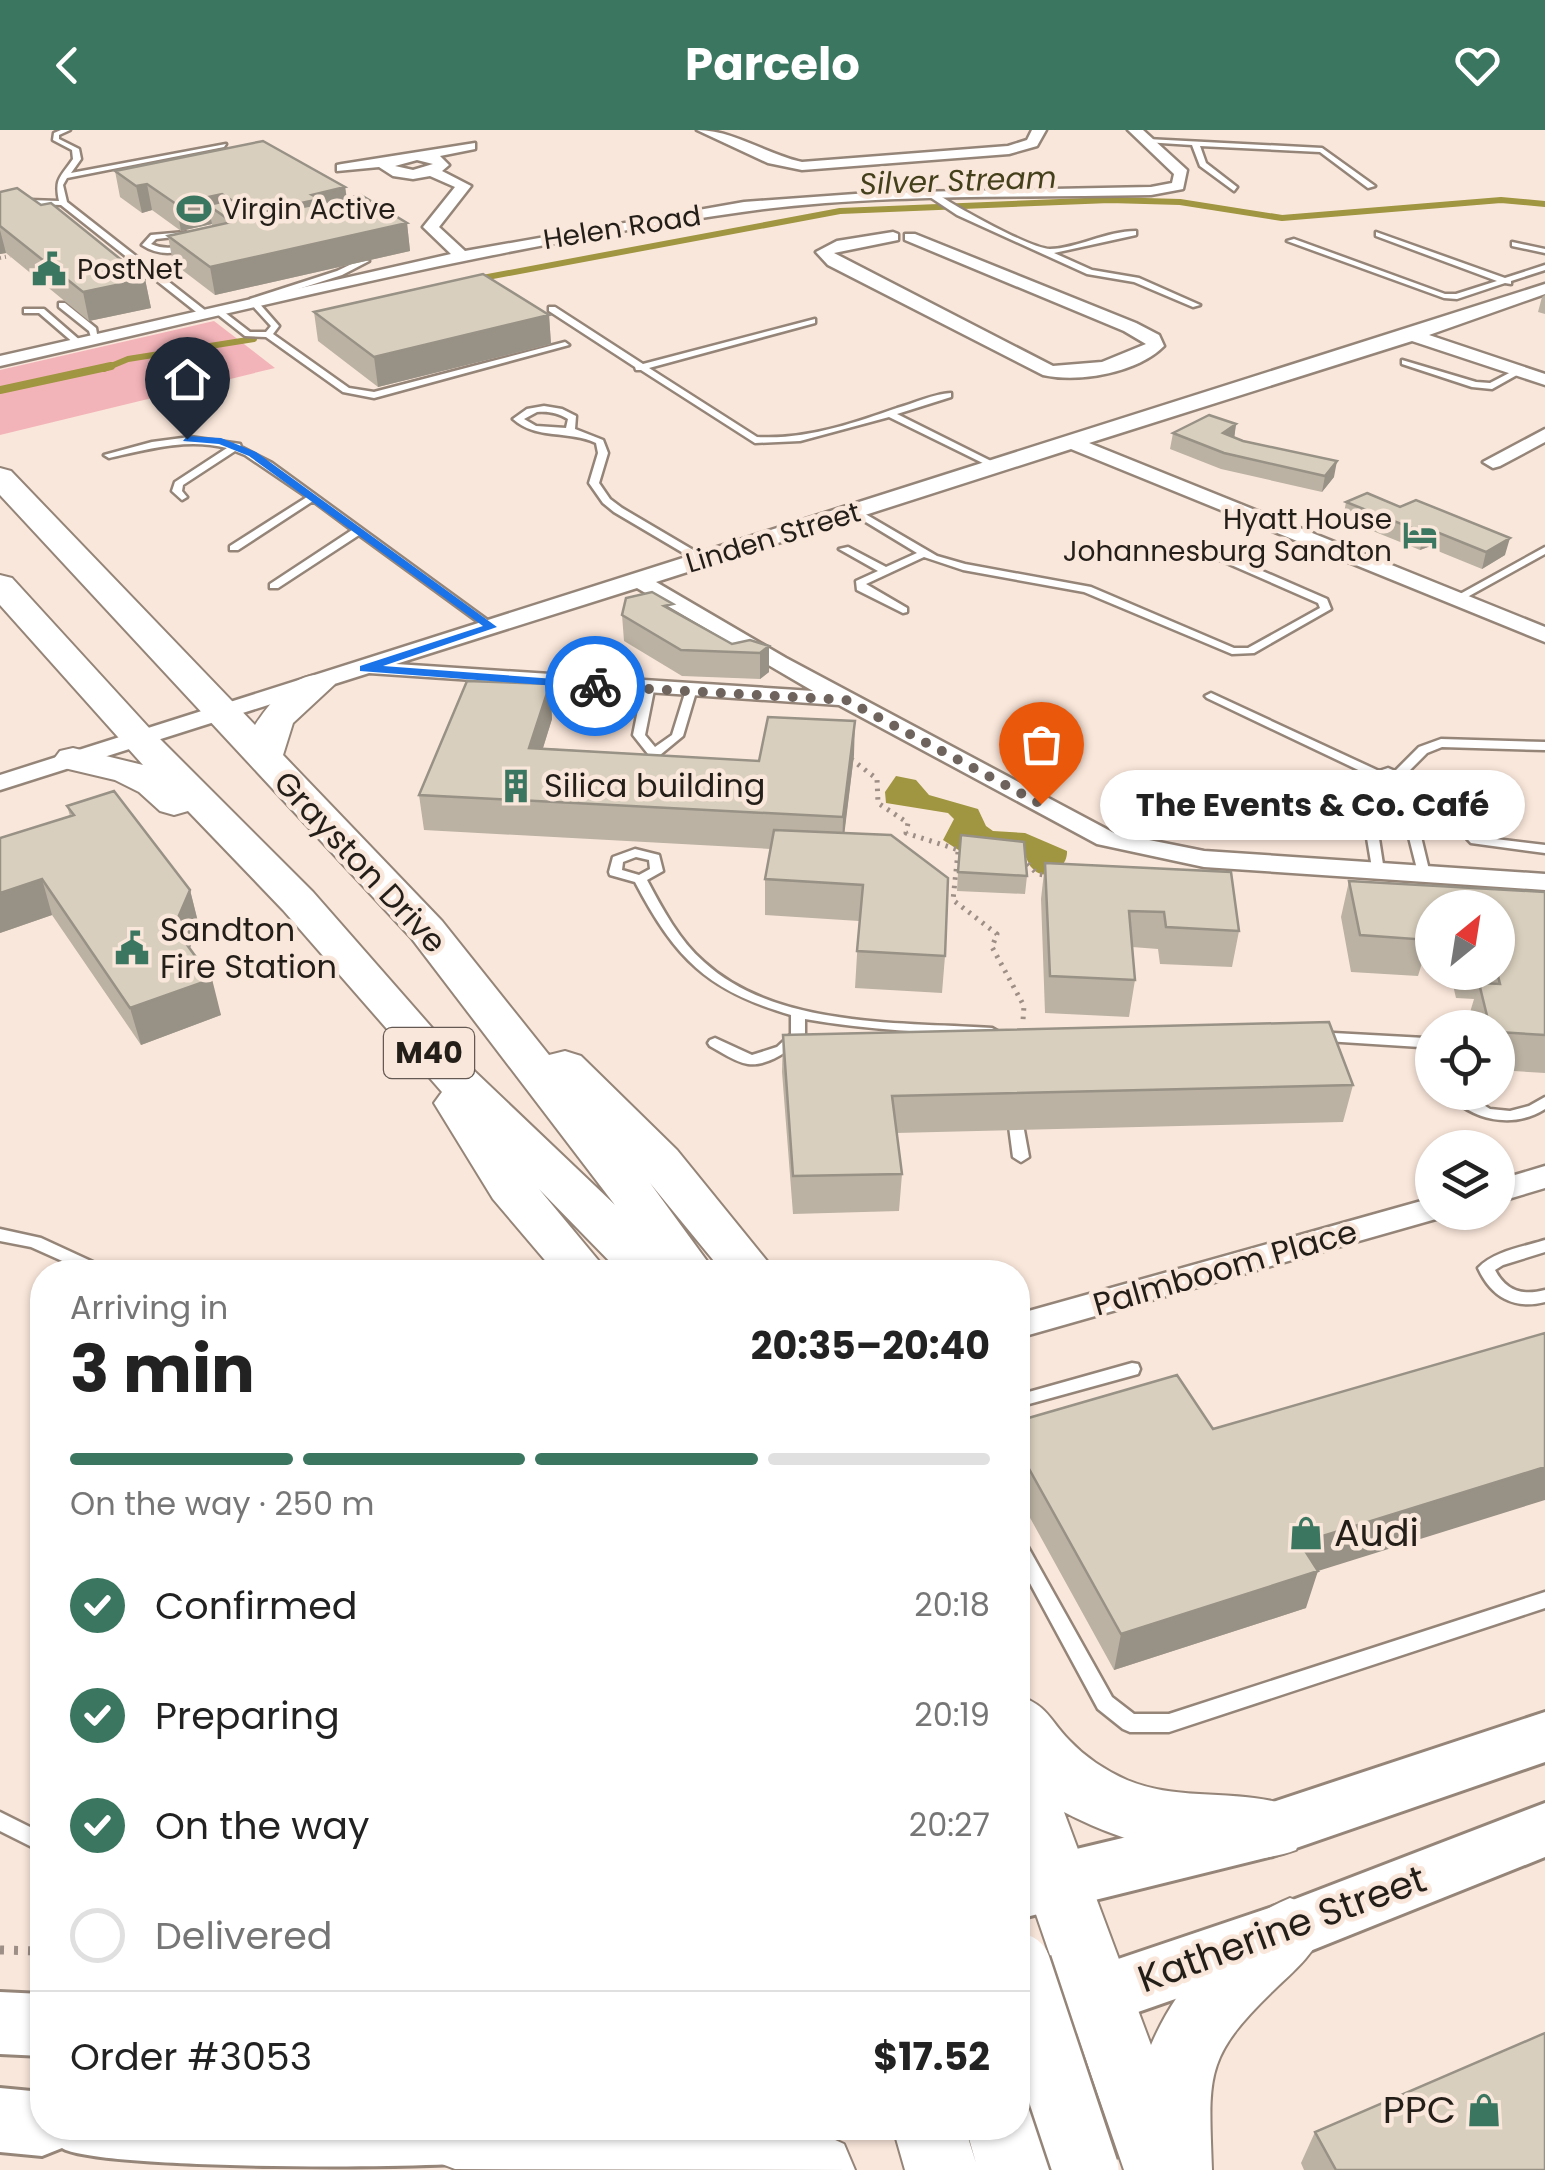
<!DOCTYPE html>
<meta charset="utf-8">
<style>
:root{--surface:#fff;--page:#f6f6f6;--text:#222;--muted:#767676;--line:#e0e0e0;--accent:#3b7660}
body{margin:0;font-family:Poppins,sans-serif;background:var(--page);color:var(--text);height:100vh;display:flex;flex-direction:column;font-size:38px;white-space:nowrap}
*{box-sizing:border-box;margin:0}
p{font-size:32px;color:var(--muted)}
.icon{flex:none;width:55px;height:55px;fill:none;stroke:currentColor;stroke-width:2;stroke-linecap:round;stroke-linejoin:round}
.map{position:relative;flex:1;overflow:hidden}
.panel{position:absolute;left:30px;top:1130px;width:1000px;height:880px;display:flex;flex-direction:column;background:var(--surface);border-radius:40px;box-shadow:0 2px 8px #0004}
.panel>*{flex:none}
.needle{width:65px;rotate:30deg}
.controls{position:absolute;left:1415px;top:760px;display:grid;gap:20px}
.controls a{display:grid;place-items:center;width:100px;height:100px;border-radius:50%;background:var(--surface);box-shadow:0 2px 8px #0004;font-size:50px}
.pin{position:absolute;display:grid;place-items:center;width:85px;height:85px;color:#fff;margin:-102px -42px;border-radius:50% 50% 50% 0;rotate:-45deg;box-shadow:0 0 10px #0007}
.pin .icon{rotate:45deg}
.courier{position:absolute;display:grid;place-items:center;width:100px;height:100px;margin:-50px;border:8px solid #1a73e8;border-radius:50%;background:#fff;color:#222;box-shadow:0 2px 12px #0007}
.bubble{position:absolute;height:70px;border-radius:35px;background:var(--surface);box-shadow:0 2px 8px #0004;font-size:32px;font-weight:700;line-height:70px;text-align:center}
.head em{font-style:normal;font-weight:700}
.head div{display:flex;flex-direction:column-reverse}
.head{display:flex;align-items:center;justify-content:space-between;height:170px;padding:0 40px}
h1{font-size:65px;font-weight:700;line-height:75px}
.bar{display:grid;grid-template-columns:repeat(4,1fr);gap:15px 10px;align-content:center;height:120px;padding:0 40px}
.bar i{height:12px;border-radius:8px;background:var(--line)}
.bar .current{background:var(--accent)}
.bar p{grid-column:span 4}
.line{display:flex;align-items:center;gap:25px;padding:0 40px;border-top:2px solid var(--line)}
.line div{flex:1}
ol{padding:0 40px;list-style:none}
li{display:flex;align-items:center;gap:30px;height:110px}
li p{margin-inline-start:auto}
li .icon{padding:10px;border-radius:50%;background:var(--accent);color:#fff;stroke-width:4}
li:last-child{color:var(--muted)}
li i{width:55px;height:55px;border:5px solid var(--line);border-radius:50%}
header{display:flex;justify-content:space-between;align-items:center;height:130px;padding:0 40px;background:var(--accent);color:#fff;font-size:45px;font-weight:700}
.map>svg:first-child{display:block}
.green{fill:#f3b4b9}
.water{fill:#a09540}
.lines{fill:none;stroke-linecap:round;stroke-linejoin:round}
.stream-far1{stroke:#a09540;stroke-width:6}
.stream{stroke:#a09540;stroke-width:8}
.service-casing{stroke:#958579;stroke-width:5}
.minor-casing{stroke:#958579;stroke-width:5}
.secondary-casing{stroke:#958579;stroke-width:6}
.primary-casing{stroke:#958579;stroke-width:4}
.path-far2{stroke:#9d8f86;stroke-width:4;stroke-dasharray:1 4;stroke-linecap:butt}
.path-far1{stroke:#9d8f86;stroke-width:5;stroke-dasharray:2.5 6;stroke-linecap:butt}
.path{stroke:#9d8f86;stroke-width:9;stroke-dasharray:4 10;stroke-linecap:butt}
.service{fill:#fff;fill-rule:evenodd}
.minor{fill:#fff;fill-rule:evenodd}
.secondary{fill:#fff;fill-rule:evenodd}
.primary{fill:#fff;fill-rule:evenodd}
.primary-bridge-casing{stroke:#958579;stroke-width:70;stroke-linecap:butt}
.primary-bridge{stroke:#fff;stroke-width:65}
.wall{fill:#bbb2a3}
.shaded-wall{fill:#989185}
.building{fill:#d9cfbe;stroke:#989185;stroke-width:2.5}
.route{fill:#1a73e8}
.done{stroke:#6f645d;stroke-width:10;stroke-dasharray:0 18}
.labels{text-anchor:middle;stroke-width:9;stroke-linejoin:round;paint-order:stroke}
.far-poi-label{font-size:28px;fill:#241e19;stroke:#fae7db;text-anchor:start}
.far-street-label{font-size:28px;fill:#241e19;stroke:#fae7db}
.far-water-label{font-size:30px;font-style:italic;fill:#45401c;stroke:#fae7db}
.shield{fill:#fae7db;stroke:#645a53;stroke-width:2.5}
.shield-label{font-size:30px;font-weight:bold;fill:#241e19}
.poi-label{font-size:32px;fill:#241e19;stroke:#fae7db;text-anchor:start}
.street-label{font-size:32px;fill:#241e19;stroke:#fae7db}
.near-poi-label{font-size:38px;fill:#241e19;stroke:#fae7db;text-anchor:start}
.near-street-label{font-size:38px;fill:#241e19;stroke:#fae7db}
</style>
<header><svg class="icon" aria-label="back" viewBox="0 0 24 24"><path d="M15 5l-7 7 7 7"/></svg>Parcelo<svg class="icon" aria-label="heart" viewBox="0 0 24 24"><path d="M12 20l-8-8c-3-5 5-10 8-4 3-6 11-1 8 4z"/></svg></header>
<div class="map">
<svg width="1545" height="2040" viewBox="0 0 1545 2040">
<rect width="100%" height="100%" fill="#fae7db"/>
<path class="green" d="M214 191 275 238 0 305V240Z"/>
<path class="water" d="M896 646 916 650 929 665 978 679 986 696 993 701 1025 703 1067 721C1068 738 1046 754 1032 738 1028 734 1027 728 1024 724L960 721 943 710 954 689 948 683 886 673 885 662Z"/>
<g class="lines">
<path class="stream-far1" d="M477 149 840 81 1110 70 1180 72 1282 88 1501 70 1545 74
M104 239 128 229 254 209"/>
<path class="stream" d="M0 260 111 236"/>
<g class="service-casing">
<path id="service" d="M61 0H70L59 5V9L79 19 81 29 71 43 226 14 224 17 67 48 63 55 67 72 206 181V185H200L61 75 0 73V69L59 71C54 48 61 47 73 29L72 20 53 10 54 3Z
M1147 9 1322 18 1375 56 1368 58 1320 22 1200 16 1206 33 1237 57 1234 61 1200 36 1192 15 1145 12Z
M930 63H936C954 76 1031 119 1050 119 1076 119 1106 101 1136 101V105L1054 123 1092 140 1139 148 1200 175 1193 177 1134 152 1087 144 957 85 930 67Z
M185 102 199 111C182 125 160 127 142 115L151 105ZM183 106 190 111C177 119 165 120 151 114L156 109Z
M1376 102 1505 148 1545 135V140L1511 151V154L1505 153 1457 169 1444 168 1287 111 1294 109 1445 164H1456L1497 151 1376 106Z
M1512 112 1545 119V123L1512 116Z
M362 129 369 131 342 145 258 172 279 196 273 204 349 258 374 262 565 212 569 215 374 268 343 262 266 207 245 206 212 180 219 178 250 202H266L271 196 250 173V169L337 141Z
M59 173H65L96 198 98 210H92L89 201 59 177Z
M549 177H555L643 234 815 189V193L649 238 757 307C806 310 854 293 897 278 915 273 933 264 951 263V267L897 284 1003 337 995 339 889 287 800 311 755 313 641 240H636L635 237 549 181Z
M27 179H44L82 212 75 214 39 183H24V179Z
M1402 230 1476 252 1490 253 1517 239 1524 241 1492 259 1472 257 1402 234Z
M544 276 562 279 576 286 575 299 603 310 608 323 599 353 610 369 622 378 705 427V431H697L614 382 603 373 589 353 598 323 596 313C569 300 536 310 513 289L527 279ZM537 282C549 281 558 283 568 289L566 298 536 296 524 289Z
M190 307 240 314 241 317 272 333 497 497 488 499 359 405 278 458H270V454L352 400 313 371 238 420H230V416L307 367 245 325 235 321 183 355 182 361 187 367 182 370 172 361 175 352 227 318C187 308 149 319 109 328L104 325 152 312Z
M855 378 937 426 965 434 1091 457 1234 518H1248L1320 478 1318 473 1213 427V423H1221L1327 469 1331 479 1254 523 1232 524 1084 462 963 440 924 427 866 454 907 478V482L903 483 857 460 856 451 878 441 839 419 848 417 886 437 917 423 851 383 850 381Z
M1545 417V424L1460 471 1451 469Z
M648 557 654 560 645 605 655 617 672 605 686 560 690 559 696 562 683 606 660 625 656 641 650 645 644 641 648 624 633 605 642 560Z
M1211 563 1379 641 1388 638 1395 641 1419 617 1441 609 1545 612V620L1442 617 1427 623 1405 645 1412 647 1415 654 1454 680 1479 707 1545 715V723L1471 713 1446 686 1410 661 1430 744 1424 748 1419 747 1398 664 1385 663 1378 702 1384 741 1383 744H1373L1366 702 1374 657 1369 651 1371 646 1207 568 1205 566ZM1387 646 1403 652 1404 655C1395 659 1388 657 1381 651Z
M635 719 659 725 663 741 647 750C663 780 679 810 704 832 776 898 901 892 992 898L999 902 992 906C929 902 867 900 805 889V905C793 919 767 937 748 934 735 932 721 922 710 916L708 913 710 910 715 908 752 925 777 917 791 904V885C707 861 675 828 635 752L610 745 609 742 613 727ZM636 727 649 730 650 739 639 745 622 740 623 732Z
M1315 902 1425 908 1432 914V932L1427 931 1420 917 1310 910 1308 907Z
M1446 962H1463L1490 979 1510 981 1529 976 1545 967V979C1512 1000 1471 990 1446 962Z
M1015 984 1022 989 1029 1027 1021 1032 1013 1027 1008 989Z
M0 1099 41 1108 106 1138 108 1142H87L31 1117 0 1111Z
M1545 1110V1122L1503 1135 1495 1140C1506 1161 1522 1166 1545 1160V1172C1514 1180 1491 1167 1478 1138 1494 1121 1523 1117 1545 1110Z
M1132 1233 1138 1234 1140 1239 1138 1244 1018 1277V1265Z
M1018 1408 1024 1410 1112 1567 1134 1584H1169L1545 1462V1478L1169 1602H1130L1123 1599 1098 1579 1018 1431Z
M0 1682 42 1703V1722L0 1701Z"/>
</g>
<g class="minor-casing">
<path id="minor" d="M697 0C733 0 766 24 802 32L1008 16 1027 10 1032 0H1046L1037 16 1009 24 802 40 768 33Z
M1128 0H1143L1187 40 1183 59 1151 65C1016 68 876 63 742 82 492 117 246 180 0 236V226L451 124 423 97 455 57 430 46 413 49 393 46 379 37 337 41V35L342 34 475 13V19L440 26 449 35 442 41 471 56 439 97 465 121 744 72 869 63 1151 57 1172 53 1174 44ZM417 30 433 34 413 40 395 36Z
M893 102 898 104V110L834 123 1053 236 1102 232 1146 214 1124 201 905 110V104H915L1136 193 1159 205 1164 216C1137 243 1079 253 1043 245L828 135 816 122 837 111Z
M1545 154V164L1429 205 1545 244V255L1412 211 1089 313 1545 497V512L1071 319 656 452 786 528 1114 703 1204 721 1545 744V760L1204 737 1097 714 839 575 369 543 0 660V645ZM637 458 813 561 396 534Z
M1545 299V312L1500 336 1493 338 1483 332Z
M1545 1036V1058L1498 1072V1050Z
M1432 1068V1082H1445L1443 1087 1018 1208V1184Z"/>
</g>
<g class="secondary-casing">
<path id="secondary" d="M1545 1582V1632L1273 1726 1018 1789V1733L1273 1672Z
M1545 1673V1727L1290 1829 1075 1904 1053 1895 1044 1873 1053 1851 1290 1771Z
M0 1862 42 1864V1926L0 1924Z
M0 1958 42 1962V1998H531L522 2021C515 2024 508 2028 501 2030 447 2040 96 2040 62 2018L42 2026 0 2022Z"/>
</g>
<g class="primary-casing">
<path id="primary" d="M0 338 11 341 255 595C271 571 297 538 330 546L335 554 293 593 283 625 442 791 549 925 565 921 581 926 677 1020 776 1142H723L650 1053 715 1142H620L539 1059 608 1142H555L493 1069 434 973 442 962 283 780 188 681 174 685 160 681 139 662 115 650 60 637 54 629 60 621 73 618 143 635 0 475V445L12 448 151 600 313 762 448 916 615 1075 412 809 0 365Z
M1018 1565C1049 1577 1048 1588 1069 1610 1085 1627 1106 1641 1127 1650 1181 1673 1243 1657 1296 1678L1305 1699 1296 1720C1231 1745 1124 1714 1064 1682L1151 1915C1176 1856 1230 1792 1290 1768L1314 1777 1324 1800C1312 1826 1295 1840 1275 1859 1203 1928 1209 1946 1212 2040H1124L1018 1732Z
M1018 1968 1027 1973 1052 2040H905L893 1998H965L976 2033 966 1998H1018Z
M421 1998H809L844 2014 855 2040 455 2039 429 2029 419 2003Z"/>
</g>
<path class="path-far2" d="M0 128 10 126"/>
<path class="path-far1" d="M851 629 877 649 878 673 908 693 906 703 965 722
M958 722 953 770 997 804 992 817 1024 876 1023 890
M1022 727 1037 744 1051 746"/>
<path class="path" d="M0 1820 42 1821"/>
<use href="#service" class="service"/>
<use href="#minor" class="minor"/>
<use href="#secondary" class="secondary"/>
<use href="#primary" class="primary"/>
<g class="primary-bridge-casing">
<path id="primary-bridge" d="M1018 1836 1086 2040"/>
</g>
<use href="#primary-bridge" class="primary-bridge"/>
</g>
<path class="wall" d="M115 41 345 57 347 68 407 93 410 121 215 165 173 133 168 106 212 96V94L181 101 152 80 142 83 120 67Z
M0 62 145 149 151 178 89 191 6 123 0 124Z
M1545 165V184L1538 182 1542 167Z
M314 182 549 185 551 214 378 257 318 211Z
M1236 294 1234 307 1334 347 1322 362 1221 339 1170 319 1173 303Z
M1346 372 1505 425 1482 439 1428 417 1420 420 1343 389Z
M674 481 732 514 769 516V542L760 549 682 546 624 511 622 485Z
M550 554 552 589 543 618 759 631 854 625 844 703 945 826 942 863 855 858 859 791 765 785V749L771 719 424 700 419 665Z
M67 676 190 760 199 796 190 818 221 885 141 915 52 785 0 803V708L70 686Z
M1045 733 1239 801 1232 837 1160 834 1158 819 1132 817 1135 850 1129 887 1045 883 1041 769Z
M958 742 1027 746 1025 764 957 761Z
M1349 751 1545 762V943L1498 940V898H1470L1468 889 1474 869 1456 868 1450 842H1498V778H1432V833H1422L1418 846 1351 842 1341 787Z
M783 905 1353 955 1343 992 896 1003 902 1044 899 1081 793 1084 782 942Z
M1018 1291 1213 1299 1306 1478 1114 1540 1018 1366Z
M1315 2002 1545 2040H1304L1301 2033Z"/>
<path class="shaded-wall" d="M147 54 152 80 142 83 136 56Z
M345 57 349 84 291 103 287 76 312 65Z
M222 64 226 88 208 75 212 94 181 101 176 74Z
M281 72 285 99 247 108 243 80Z
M407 93 410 121 215 165 210 137Z
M0 100 6 123 0 124Z
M145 149 151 178 89 191 83 162Z
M549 185 551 214 378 257 374 227Z
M1236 294 1234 310 1223 303Z
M1337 331 1334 347 1322 362 1325 346Z
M1432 400 1428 417 1420 420 1424 403Z
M1510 408 1505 425 1482 439 1486 422Z
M769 516V542L760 549V523Z
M550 554 552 589 532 653 529 618Z
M855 591 854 625 842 723 843 687Z
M42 749 52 785 0 803V763Z
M190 760 199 796 183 834 174 797Z
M212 849 221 885 141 915 130 878Z
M1545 1337V1370L1318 1441 1306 1478 1114 1540 1121 1504 1300 1413Z"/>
<path class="building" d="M263 11 345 57 312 65 320 69 287 76 281 72 243 80 235 75 225 77 244 89 361 65 407 93 210 137 168 106 232 92 208 75 231 70 222 64 176 74 147 54 136 56 115 41Z
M17 58 41 75 51 73 145 149 83 162 0 96V62Z
M483 144 549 185 374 227 314 182Z
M1209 285 1236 294 1223 303 1243 311 1337 331 1325 346 1224 323 1173 303Z
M1367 363 1400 377 1416 370 1510 408 1486 422 1432 400 1424 403 1346 372Z
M652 462 673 474 664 476 732 514 750 510 769 516 760 523 681 520 622 485 626 468Z
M467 551 550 554 529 618 759 631 768 587 855 591 843 687 419 665Z
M114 661 190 760 174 797 212 849 130 878 42 749 0 763V708L74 685 67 676Z
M774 700 891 705 948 748 945 826 857 821 863 755 765 749Z
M961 705 1024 712 1027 746 958 742Z
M1045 733 1231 742 1239 801 1166 797 1164 782 1129 781 1135 850 1050 846Z
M1349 751 1545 762V905L1498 902V898H1490L1479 853 1500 854 1497 842 1498 778H1432V796H1425L1428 810 1360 805Z
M1329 892 1353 955 892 966 902 1044 793 1046 783 905Z
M1545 1203V1337L1300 1413 1318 1441 1121 1504 1018 1319V1291L1177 1245 1213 1299Z
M1545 1903V2040H1336L1315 2002Z"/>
<path class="route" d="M187 306 221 308 256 322 497 497 383 536 595 552 601 556 595 559 360 541V536L483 496 249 326 219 314 183 311Z"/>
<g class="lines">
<path class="done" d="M595 556 846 570 1041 674"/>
</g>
<defs>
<g id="stadium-bare" transform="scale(2.7)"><path d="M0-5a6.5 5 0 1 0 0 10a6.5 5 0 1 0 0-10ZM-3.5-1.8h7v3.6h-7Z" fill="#3b7660" stroke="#fae7db" stroke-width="2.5" paint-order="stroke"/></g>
<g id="civic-bare" transform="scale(2.7)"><path d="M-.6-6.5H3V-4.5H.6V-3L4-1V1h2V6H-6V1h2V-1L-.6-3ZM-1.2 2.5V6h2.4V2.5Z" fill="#3b7660" stroke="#fae7db" stroke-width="2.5" paint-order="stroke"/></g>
<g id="hotel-bare" transform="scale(2.7)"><path d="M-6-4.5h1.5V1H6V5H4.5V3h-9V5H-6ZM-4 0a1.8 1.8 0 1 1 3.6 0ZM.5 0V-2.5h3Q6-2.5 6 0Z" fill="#3b7660" stroke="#fae7db" stroke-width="2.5" paint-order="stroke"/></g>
<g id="building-bare" transform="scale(2.7)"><path d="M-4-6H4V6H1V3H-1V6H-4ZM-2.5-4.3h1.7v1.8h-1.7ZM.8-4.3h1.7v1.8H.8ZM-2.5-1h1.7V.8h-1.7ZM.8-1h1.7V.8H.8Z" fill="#3b7660" stroke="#fae7db" stroke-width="2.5" paint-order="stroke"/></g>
<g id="shop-bare" transform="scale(2.7)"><path d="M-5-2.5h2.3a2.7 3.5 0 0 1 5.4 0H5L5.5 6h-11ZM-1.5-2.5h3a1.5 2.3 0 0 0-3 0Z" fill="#3b7660" stroke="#fae7db" stroke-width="2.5" paint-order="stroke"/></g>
</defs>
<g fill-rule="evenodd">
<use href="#stadium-bare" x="194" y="79"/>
<use href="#civic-bare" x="49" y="139"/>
<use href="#hotel-bare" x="1420" y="405"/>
<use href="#building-bare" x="516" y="656"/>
<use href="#civic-bare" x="132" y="818"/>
<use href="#shop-bare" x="1306" y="1403"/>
<use href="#shop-bare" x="1484" y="1980"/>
</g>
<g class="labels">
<g class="far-poi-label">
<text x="222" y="89">Virgin Active</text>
<text x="77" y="149">PostNet</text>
<text x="1392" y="399" text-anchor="end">Hyatt House<tspan x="1392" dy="32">Johannesburg Sandton</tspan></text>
</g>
<g class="far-street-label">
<text transform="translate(622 97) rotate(-9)" y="10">Helen Road</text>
<text transform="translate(773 407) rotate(-17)" y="10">Linden Street</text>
</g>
<g class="far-water-label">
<text transform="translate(958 51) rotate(-2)" y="10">Silver Stream</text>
</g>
<rect class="shield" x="384" y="898" width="90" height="50" rx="8"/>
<g class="shield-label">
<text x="429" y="933">M40</text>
</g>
<g class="poi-label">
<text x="544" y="667">Silica building</text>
<text x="160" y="811">Sandton<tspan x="160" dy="37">Fire Station</tspan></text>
</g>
<g class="street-label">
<text transform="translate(360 732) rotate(47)" y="11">Grayston Drive</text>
<text transform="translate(1225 1138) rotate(-16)" y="11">Palmboom Place</text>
</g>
<g class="near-poi-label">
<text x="1334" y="1416">Audi</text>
<text x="1456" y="1993" text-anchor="end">PPC</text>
</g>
<g class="near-street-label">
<text transform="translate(1282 1799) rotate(-20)" y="13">Katherine Street</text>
</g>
</g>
</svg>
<div class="controls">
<a><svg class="needle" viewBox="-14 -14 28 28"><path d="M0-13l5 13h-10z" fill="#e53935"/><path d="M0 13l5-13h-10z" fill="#767676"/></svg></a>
<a><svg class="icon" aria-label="locate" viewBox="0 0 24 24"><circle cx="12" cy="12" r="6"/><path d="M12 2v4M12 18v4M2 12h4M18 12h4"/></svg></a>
<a><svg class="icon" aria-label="layers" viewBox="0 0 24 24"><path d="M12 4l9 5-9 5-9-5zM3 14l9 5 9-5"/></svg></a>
</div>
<div class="pin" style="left:1041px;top:674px;background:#ea580c"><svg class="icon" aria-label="bag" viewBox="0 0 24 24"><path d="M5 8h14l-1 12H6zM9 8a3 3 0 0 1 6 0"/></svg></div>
<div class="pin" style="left:187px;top:309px;background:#1f2937"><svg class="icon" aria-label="home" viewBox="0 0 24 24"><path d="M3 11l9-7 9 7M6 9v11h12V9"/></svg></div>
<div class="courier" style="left:595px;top:556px"><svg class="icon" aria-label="bike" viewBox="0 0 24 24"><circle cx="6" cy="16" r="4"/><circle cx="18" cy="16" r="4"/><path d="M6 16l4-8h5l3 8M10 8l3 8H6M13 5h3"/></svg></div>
<div class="bubble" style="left:1100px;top:640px;width:425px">The Events &amp; Co. Café</div>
<section class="panel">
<div class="head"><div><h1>3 min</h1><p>Arriving in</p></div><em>20:35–20:40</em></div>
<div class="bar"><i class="current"></i><i class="current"></i><i class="current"></i><i></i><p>On the way · 250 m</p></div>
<ol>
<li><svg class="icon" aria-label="check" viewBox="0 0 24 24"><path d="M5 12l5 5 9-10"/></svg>Confirmed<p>20:18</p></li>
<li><svg class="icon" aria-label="check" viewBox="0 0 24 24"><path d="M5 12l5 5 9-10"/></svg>Preparing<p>20:19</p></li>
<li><svg class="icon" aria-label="check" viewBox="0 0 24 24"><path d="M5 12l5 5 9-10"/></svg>On the way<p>20:27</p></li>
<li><i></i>Delivered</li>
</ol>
<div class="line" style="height:130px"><div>Order #3053</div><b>$17.52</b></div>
</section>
</div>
